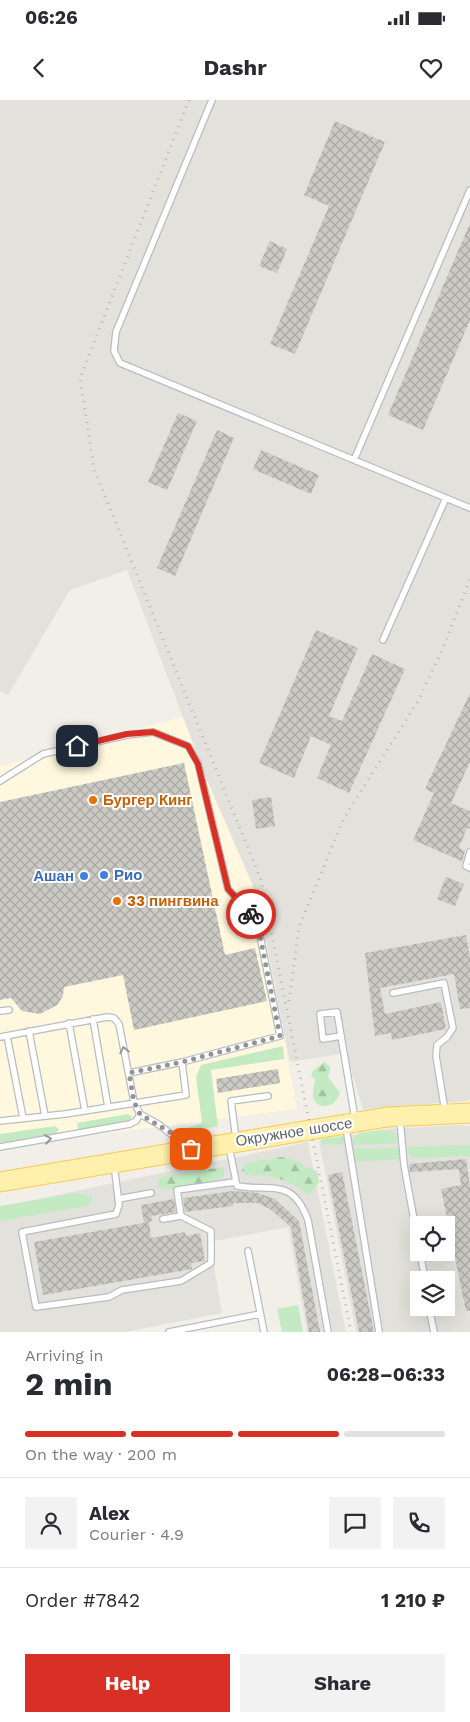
<!DOCTYPE html>
<meta charset="utf-8">
<style>
:root{--surface:#fff;--page:#f2f2f3;--text:#2b2b33;--muted:#7c7c81;--line:#e1e1e2;--accent:#d93025}
body{margin:0;font-family:"Work Sans",sans-serif;background:var(--page);color:var(--text);height:100vh;display:flex;flex-direction:column;font-size:19px;white-space:nowrap}
*{box-sizing:border-box;margin:0}
p{font-size:16px;color:var(--muted)}
.icon{flex:none;width:28px;height:28px;fill:none;stroke:currentColor;stroke-width:2;stroke-linecap:round;stroke-linejoin:round}
.map{position:relative;height:1232px;overflow:hidden}
.drawer{display:flex;flex-direction:column;background:var(--surface);flex:1}
.drawer>*{flex:none}
.controls{position:absolute;left:410px;top:1116px;display:grid;gap:10px}
.controls a{display:grid;place-items:center;width:45px;height:45px;border-radius:0px;background:var(--surface);box-shadow:0 5px 20px #0002;font-size:25px}
.pin{position:absolute;display:grid;place-items:center;width:42px;height:42px;color:#fff;margin:-21px;border-radius:10px;box-shadow:0 2px 8px #0006}
.courier{position:absolute;display:grid;place-items:center;width:50px;height:50px;margin:-25px;border:4px solid #d93025;border-radius:50%;background:#fff;color:#222;box-shadow:0 1px 6px #0007}
.summary em{font-style:normal;font-weight:700}
.summary div{display:flex;flex-direction:column-reverse}
.summary{display:flex;align-items:center;justify-content:space-between;height:85px;padding:0 25px}
h1{font-size:32px;font-weight:700;line-height:38px}
.bar{display:grid;grid-template-columns:repeat(4,1fr);gap:8px 5px;align-content:center;height:60px;padding:0 25px}
.bar i{height:6px;border-radius:4px;background:var(--line)}
.bar .on{background:var(--accent)}
.bar p{grid-column:span 4}
.line{display:flex;align-items:center;gap:12px;padding:0 25px;border-top:1px solid var(--line)}
.line div{flex:1}
.round{display:grid;place-items:center;flex:none;width:52px;height:52px;border-radius:0px;background:var(--page)}
.cta{display:flex;gap:10px;margin-top:auto;padding:10px 25px}
.cta a{flex:1;height:58px;border-radius:0px;background:var(--accent);color:#fff;font-size:20px;font-weight:700;line-height:58px;text-align:center}
.cta a+a{background:var(--page);color:var(--text)}
.status{display:flex;justify-content:space-between;align-items:center;height:35px;padding:0 25px;background:var(--surface);direction:ltr}
.status svg{height:14px;fill:currentColor}
header{display:flex;justify-content:space-between;align-items:center;height:65px;padding:0 25px;background:var(--surface);font-size:22px;font-weight:700}
.map>svg:first-child{display:block}
.commercial{fill:#fff7de}
.industrial{fill:#e2e1db;fill-rule:evenodd}
.green{fill:#c3eac2}
.forest{fill:url(#forest-firs)}
.building{fill:url(#building-cross-hatch)}
.lines{fill:none;stroke-linecap:round;stroke-linejoin:round}
.service-casing{stroke:#b9bdc1;stroke-width:8}
.primary-casing{stroke:#fac957;stroke-width:21}
.service{stroke:#fff;stroke-width:5.5}
.primary{stroke:#fff0ae;stroke-width:19}
.rail{stroke:#b6b7b8;stroke-width:3;stroke-dasharray:1 6;stroke-linecap:butt}
.oneway{stroke:#969a9d}
.done{stroke:#919494;stroke-width:5;stroke-dasharray:0 9}
.route{stroke:#d93025;stroke-width:6}
.food-dot{fill:#e8710a;stroke:#fff;stroke-width:2}
.shop-dot{fill:#3f7fe0;stroke:#fff;stroke-width:2}
.labels{text-anchor:middle;stroke-width:4;stroke-linejoin:round;paint-order:stroke}
.food-label{font-size:15px;font-weight:bold;fill:#c56008;stroke:#fff;text-anchor:start}
.shop-label{font-size:15px;font-weight:bold;fill:#366cbe;stroke:#fff;text-anchor:start}
.street-label{font-size:15px;fill:#5e6368;stroke:#fff}
</style>
<div class="status"><b>06:26</b><svg viewBox="0 0 49 12"><path d="M0 12V9h3v3zM5 12V6h3v6zM10 12V3h3v9zM15 12V0h3v12zM26 1h20v11H26zM47 4h2v5h-2z"/></svg></div>
<header><svg class="icon" aria-label="back" viewBox="0 0 24 24"><path d="M15 5l-7 7 7 7"/></svg>Dashr<svg class="icon" aria-label="heart" viewBox="0 0 24 24"><path d="M12 20l-8-8c-3-5 5-10 8-4 3-6 11-1 8 4z"/></svg></header>
<div class="map">
<svg width="470" height="1232" viewBox="0 0 470 1232">
<defs>
<pattern id="forest-firs" width="22" height="20" patternUnits="userSpaceOnUse" patternTransform="scale(1.25)"><rect width="22" height="20" fill="#c3eac2"/><path d="M5 1l3.5 6h-7zM16 11l3.5 6h-7z" fill="#a2c1a1"/></pattern>
<pattern id="building-cross-hatch" width="8" height="8" patternUnits="userSpaceOnUse" patternTransform="scale(1.25)"><rect width="8" height="8" fill="#cccac4"/><path d="M0 0l8 8M0 8l8-8" fill="none" stroke="#a9a8a3"/></pattern>
</defs>
<rect width="100%" height="100%" fill="#f1efe7"/>
<path class="commercial" d="M183 617 257 795 297 1009 0 1047V666Z"/>
<path class="industrial" d="M0 0H470V999L467 1001 363 1009 346 953 290 962 257 795 207 680 127 470 70 490 8 595 0 591Z
M459 1025 470 1026V1232H356L319 1041 388 1029ZM419 1125H446V1152H419ZM419 1180H446V1208H419Z
M308 1042 346 1232H307L288 1127 210 1142 222 1213 125 1232H0V1107Z"/>
<path class="green" d="M283 946 284 959 211 970 218 1027 183 1029 202 1023 196 977 201 965Z
M128 1014 132 1017 130 1022 78 1030 77 1023Z
M55 1026 59 1029 56 1034 0 1043V1034Z
M382 1030 394 1032 399 1043 353 1045V1039L359 1033Z
M343 1036 345 1044 322 1045 321 1039Z
M470 1045V1056L412 1058 407 1051 409 1047Z
M399 1048 401 1059 354 1062 353 1049Z
M78 1093 92 1097V1102L87 1106 0 1121V1106Z
M298 1205 303 1232H282L277 1209Z"/>
<path class="forest" d="M324 962 331 967 328 977 340 993C335 1004 332 1006 321 1006 308 998 314 992 315 979L311 976 313 971Z
M281 1057 298 1061 305 1067 317 1071 319 1082 313 1092 306 1094C297 1084 281 1078 267 1076 259 1074 256 1077 244 1074L242 1071 245 1063Z
M224 1067V1076C213 1085 169 1094 157 1086L159 1078 166 1076Z"/>
<path class="building" d="M335 21 385 42 295 254 270 244 329 106 304 95Z
M470 123V220L423 330 388 315Z
M270 141 287 149 277 173 259 166Z
M178 313 197 321 167 390 148 382Z
M217 330 234 338 175 476 157 468Z
M261 350 319 375 311 394 253 369Z
M316 530 358 548 329 616 342 621 372 554 405 569 349 693 317 678 331 645 311 636 294 678 259 663Z
M470 593V662L451 703 470 711V729L467 728 459 748 465 751 462 761 413 740 434 693 425 689Z
M184 663 225 855 255 848 267 901 134 930 123 875 64 887 63 896 57 905 40 914 22 911 11 898 0 900V702Z
M271 697 275 726 256 729 252 700Z
M446 777 464 784 455 806 437 799Z
M466 835 470 858V908L460 909 454 874 380 888 385 914 441 902 446 929 392 940 391 933 375 936 365 853Z
M278 969 280 983 218 993 216 979Z
M466 1059 470 1086V1211H466L441 1089 461 1085 459 1069 410 1072 409 1064Z
M342 1072 374 1232H359L328 1075Z
M233 1091 258 1093 275 1099 299 1121 320 1232H309L291 1127 270 1109 258 1103H233V1106L185 1112 183 1098Z
M174 1099 176 1112 151 1116 152 1121 144 1123 141 1105Z
M149 1122 151 1138 185 1132 186 1136 200 1133 205 1161 191 1163 192 1169 43 1195 34 1142Z"/>
<g class="lines">
<g class="service-casing">
<path id="service" d="M212 0 116 232 114 251 120 263 470 408
M354 360 470 90
M383 540 446 398
M0 681 43 654 127 635 153 632 188 646 198 663 228 789 257 821 280 936 182 962
M470 752 466 766 470 768
M393 893 444 883 453 928 447 937 437 945 436 956 445 1011
M0 911 9 910
M93 919 108 1007
M69 923 85 1011
M29 931 45 1016
M7 936 23 1018
M341 936 323 939 320 914 337 912 355 1019
M0 937 107 917 114 918 119 924 134 1002 140 1014 158 1024 188 1047
M400 1020 404 1065 419 1147
M0 1021 65 1014 186 995 182 962 129 973
M346 1028 379 1232
M236 1039 231 1001 268 996
M0 1047 130 1024 136 1021 140 1014
M229 1047 237 1086C272 1092 292 1077 308 1120L328 1232
M114 1064 119 1105 116 1114 22 1132 36 1207 109 1197 122 1190 181 1181 211 1163V1131L181 1116
M118 1099 151 1093
M163 1119 181 1116 177 1090 235 1082
M248 1151 264 1232
M420 1152 425 1180
M429 1208 434 1232
M169 1232 260 1214"/>
</g>
<g class="primary-casing">
<path id="primary" d="M0 1082 387 1017 470 1013"/>
</g>
<use href="#service" class="service"/>
<use href="#primary" class="primary"/>
<path class="rail" d="M189 0 80 278 94 369 261 780 351 1232
M289 901 299 827 344 718 417 603 443 548 470 479"/>
</g>
<defs><path id="oneway-chevron" d="M-2-3.5L2.5 0L-2 3.5" fill="none" stroke-width="1.6" stroke-linecap="round" stroke-linejoin="round" transform="scale(1.25)"/></defs>
<g class="oneway">
<use href="#oneway-chevron" transform="translate(124 950) rotate(-102)"/>
<use href="#oneway-chevron" transform="translate(48 1039) rotate(-9)"/>
</g>
<g class="lines">
<path class="done" d="M191 1049 176 1036 140 1014 134 1002 129 973 182 962 280 936 257 821 251 814"/>
<path class="route" d="M77 646 127 634 153 632 188 646 198 664 228 789 251 814"/>
</g>
<g class="food-dot">
<circle cx="93" cy="700" r="5"/>
<circle cx="117" cy="801" r="5"/>
</g>
<g class="shop-dot">
<circle cx="104" cy="775" r="5"/>
<circle cx="84" cy="776" r="5"/>
</g>
<g class="labels">
<g class="food-label">
<text x="103" y="705">Бургер Кинг</text>
<text x="127" y="806">33 пингвина</text>
</g>
<g class="shop-label">
<text x="114" y="780">Рио</text>
<text x="74" y="781" text-anchor="end">Ашан</text>
</g>
<g class="street-label">
<text transform="translate(294 1032) rotate(-9)" y="5">Окружное шоссе</text>
</g>
</g>
</svg>
<div class="controls">
<a><svg class="icon" aria-label="locate" viewBox="0 0 24 24"><circle cx="12" cy="12" r="6"/><path d="M12 2v4M12 18v4M2 12h4M18 12h4"/></svg></a>
<a><svg class="icon" aria-label="layers" viewBox="0 0 24 24"><path d="M12 4l9 5-9 5-9-5zM3 14l9 5 9-5"/></svg></a>
</div>
<div class="pin" style="left:191px;top:1049px;background:#ea580c"><svg class="icon" aria-label="bag" viewBox="0 0 24 24"><path d="M5 8h14l-1 12H6zM9 8a3 3 0 0 1 6 0"/></svg></div>
<div class="pin" style="left:77px;top:646px;background:#1f2937"><svg class="icon" aria-label="home" viewBox="0 0 24 24"><path d="M3 11l9-7 9 7M6 9v11h12V9"/></svg></div>
<div class="courier" style="left:251px;top:814px"><svg class="icon" aria-label="bike" viewBox="0 0 24 24"><circle cx="6" cy="16" r="4"/><circle cx="18" cy="16" r="4"/><path d="M6 16l4-8h5l3 8M10 8l3 8H6M13 5h3"/></svg></div>
</div>
<section class="drawer">
<div class="summary"><div><h1>2 min</h1><p>Arriving in</p></div><em>06:28–06:33</em></div>
<div class="bar"><i class="on"></i><i class="on"></i><i class="on"></i><i></i><p>On the way · 200 m</p></div>
<div class="line" style="height:90px"><a class="round"><svg class="icon" aria-label="person" viewBox="0 0 24 24"><circle cx="12" cy="8" r="4"/><path d="M4 21q1-7 8-7t8 7"/></svg></a><div><b>Alex</b><p>Courier · 4.9</p></div><a class="round"><svg class="icon" aria-label="chat" viewBox="0 0 24 24"><path d="M4 5h16v11H9l-5 4z"/></svg></a><a class="round"><svg class="icon" aria-label="phone" viewBox="0 0 24 24"><path d="M5 4h4l2 5-3 2q2 4 5 5l2-3 5 2v4C11 20 4 13 5 4z"/></svg></a></div>
<div class="line" style="height:65px"><div>Order #7842</div><b>1 210 ₽</b></div>
<div class="cta"><a>Help</a><a>Share</a></div>
</section>
